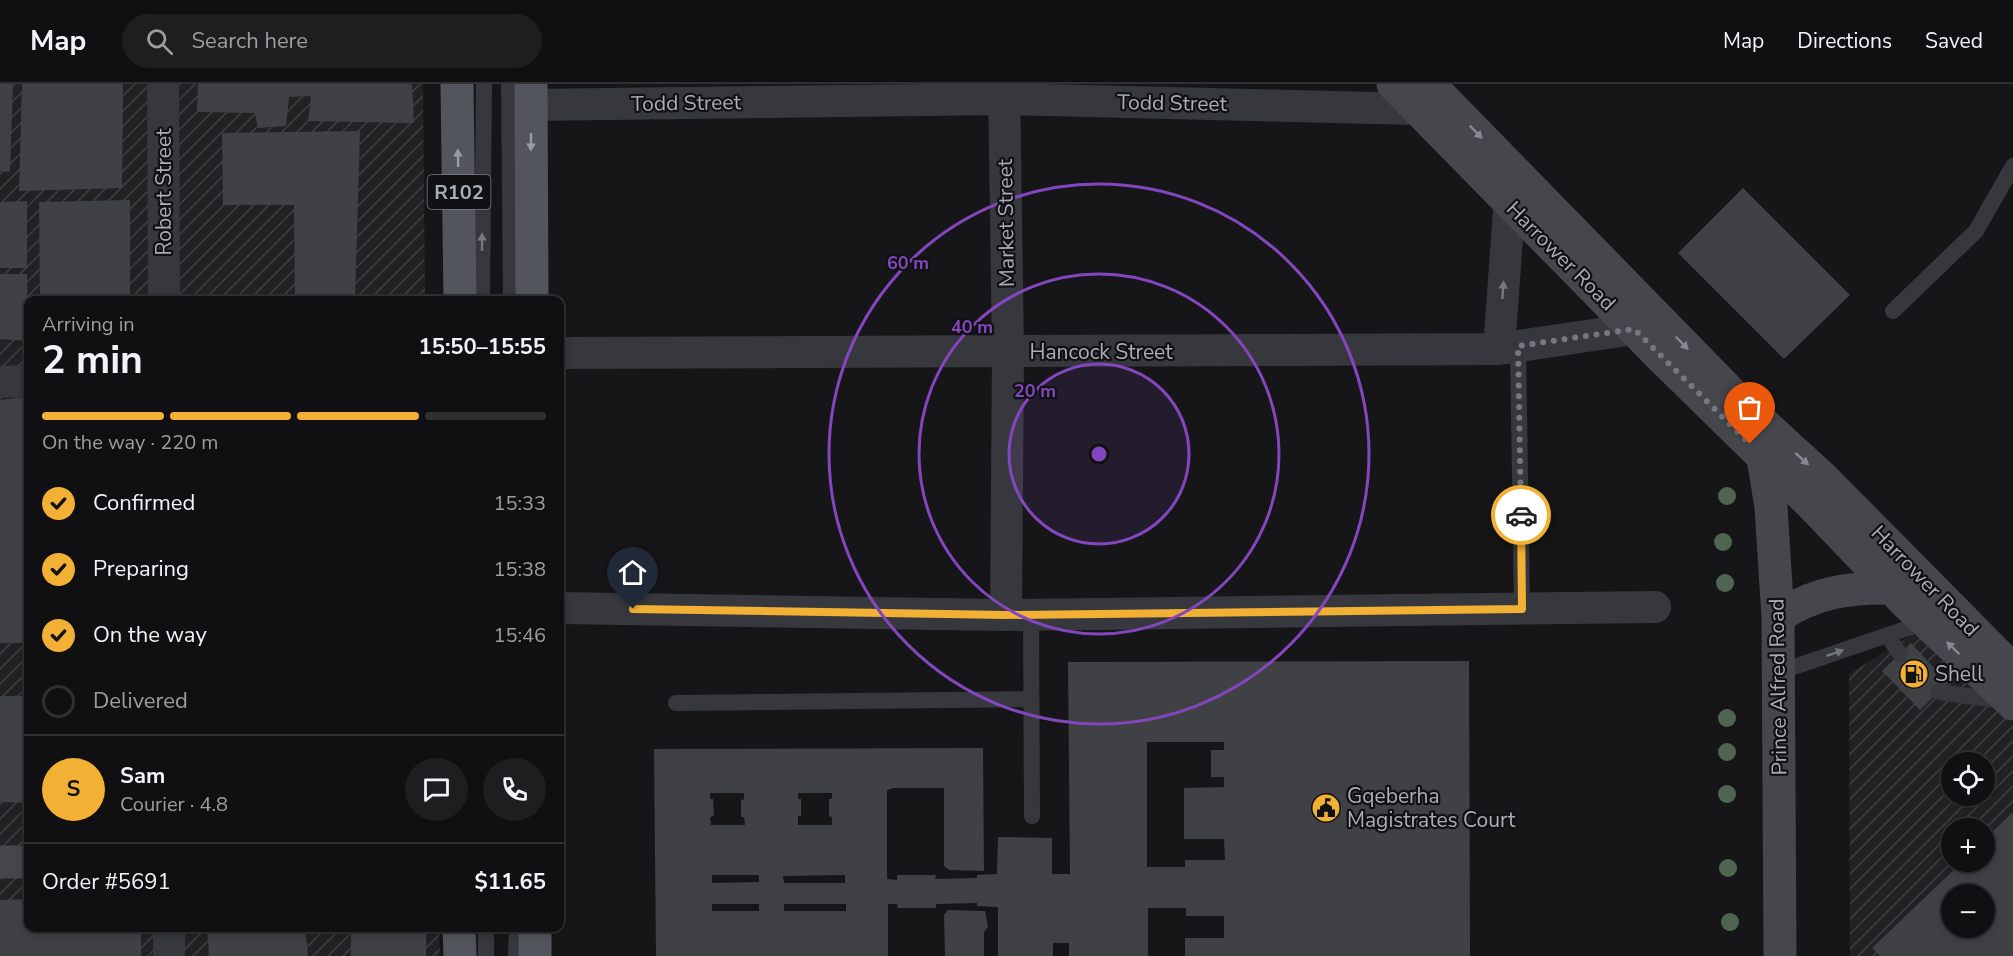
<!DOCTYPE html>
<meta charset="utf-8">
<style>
:root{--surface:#101012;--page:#1e1e20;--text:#f1f3f6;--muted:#9c9d9f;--line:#303032;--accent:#f2b134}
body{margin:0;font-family:"Nunito Sans",sans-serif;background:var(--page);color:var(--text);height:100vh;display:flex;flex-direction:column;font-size:22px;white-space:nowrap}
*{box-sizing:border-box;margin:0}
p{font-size:20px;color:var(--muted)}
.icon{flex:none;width:33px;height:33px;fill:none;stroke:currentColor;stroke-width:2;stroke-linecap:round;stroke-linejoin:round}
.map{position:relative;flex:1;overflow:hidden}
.sheet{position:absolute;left:24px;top:212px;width:540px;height:636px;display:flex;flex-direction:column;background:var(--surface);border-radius:12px;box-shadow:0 3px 9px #0003,0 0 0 2px var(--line)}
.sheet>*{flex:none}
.controls{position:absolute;left:1941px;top:668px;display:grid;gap:12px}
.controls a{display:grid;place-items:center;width:54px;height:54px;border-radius:50%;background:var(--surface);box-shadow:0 3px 9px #0003,0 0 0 2px var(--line);font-size:30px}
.pin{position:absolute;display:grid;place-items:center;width:51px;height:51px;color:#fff;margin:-62px -26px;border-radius:50% 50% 50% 0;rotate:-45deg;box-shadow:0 0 6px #0007}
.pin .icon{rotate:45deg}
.courier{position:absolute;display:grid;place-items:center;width:60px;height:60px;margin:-30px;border:4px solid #f2b134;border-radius:50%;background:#fff;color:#222;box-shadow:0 2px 8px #0007}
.overview em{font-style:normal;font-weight:700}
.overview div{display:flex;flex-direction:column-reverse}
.overview{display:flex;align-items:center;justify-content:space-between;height:102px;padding:0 18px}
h1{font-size:39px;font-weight:700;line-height:45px}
.bar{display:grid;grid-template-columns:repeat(4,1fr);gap:9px 6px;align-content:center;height:72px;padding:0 18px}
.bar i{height:8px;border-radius:4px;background:var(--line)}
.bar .current{background:var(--accent)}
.bar p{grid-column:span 4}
.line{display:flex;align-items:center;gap:15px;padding:0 18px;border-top:2px solid var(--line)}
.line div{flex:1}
.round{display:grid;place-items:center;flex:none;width:63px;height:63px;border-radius:32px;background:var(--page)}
ol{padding:0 18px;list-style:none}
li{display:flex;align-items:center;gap:18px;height:66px}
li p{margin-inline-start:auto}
li .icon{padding:6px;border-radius:50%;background:var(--accent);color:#111;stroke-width:4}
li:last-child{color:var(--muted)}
li i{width:33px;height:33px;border:3px solid var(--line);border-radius:50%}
header{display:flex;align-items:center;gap:36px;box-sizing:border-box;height:84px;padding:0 30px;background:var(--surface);border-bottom:2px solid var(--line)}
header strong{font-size:28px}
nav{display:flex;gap:33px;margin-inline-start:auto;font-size:21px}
.search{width:420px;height:54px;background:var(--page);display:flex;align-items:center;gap:15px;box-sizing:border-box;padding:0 21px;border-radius:33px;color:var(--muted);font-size:22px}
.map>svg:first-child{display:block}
.industrial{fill:url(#industrial-furrows);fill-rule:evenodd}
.building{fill:#404145;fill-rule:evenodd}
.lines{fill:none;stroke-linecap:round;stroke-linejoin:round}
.lane{stroke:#37383d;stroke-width:16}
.street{stroke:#37383d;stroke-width:32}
.secondary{stroke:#45474d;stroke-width:33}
.primary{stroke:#53555c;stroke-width:33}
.tree{fill:#506452}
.oneway{fill:#858993}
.oneway2{fill:#979ba6}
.oneway3{fill:#757881}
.done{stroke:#757880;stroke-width:6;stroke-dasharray:0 10.8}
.route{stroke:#f2b134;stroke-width:8}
.ring{fill:none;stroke:#8446be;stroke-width:3}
.labels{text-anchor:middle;stroke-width:4.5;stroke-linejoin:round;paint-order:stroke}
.shield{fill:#111113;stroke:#7b7e86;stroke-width:1.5}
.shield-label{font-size:20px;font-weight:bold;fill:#a8adb8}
.street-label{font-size:21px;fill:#a8adb8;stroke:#111113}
.poi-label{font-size:21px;fill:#a8adb8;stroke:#111113;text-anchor:start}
.centre{fill:#8446be;stroke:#111113;stroke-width:3}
.ring-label{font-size:18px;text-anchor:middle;font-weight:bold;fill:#8446be;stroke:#111113;stroke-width:4.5;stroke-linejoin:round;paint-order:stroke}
</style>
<header>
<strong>Map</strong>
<div class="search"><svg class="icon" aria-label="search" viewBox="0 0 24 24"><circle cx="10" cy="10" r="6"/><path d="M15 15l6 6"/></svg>Search here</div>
<nav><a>Map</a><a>Directions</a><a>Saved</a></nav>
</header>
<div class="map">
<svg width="2013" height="872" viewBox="0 0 2013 872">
<defs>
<pattern id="industrial-furrows" width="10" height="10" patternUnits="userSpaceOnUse" patternTransform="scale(1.5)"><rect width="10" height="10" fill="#222225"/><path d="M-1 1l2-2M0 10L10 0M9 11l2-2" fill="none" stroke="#3f3f43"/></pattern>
</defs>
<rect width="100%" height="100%" fill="#161618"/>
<path class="industrial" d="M0 0H423L425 216H28V843H439L440 872H0Z
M1922 545 2013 639V872H1850L1849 590ZM1952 678H1984V711H1952ZM1952 744H1984V777H1952ZM1952 810H1984V843H1952Z"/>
<path class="building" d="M0 0H13L10 88 0 87Z
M22 0H123L122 104 19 107Z
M198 0H412L414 39 308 37 311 12 289 13 286 42 258 44 255 29 197 28Z
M360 47 355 216H295L294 121H223L222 49Z
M1743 104 1850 211 1784 275 1678 169Z
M130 116V216H40L39 118Z
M27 117V184H0V118Z
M0 190H27L28 257 0 255Z
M28 313V592L23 593V559H0V316Z
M1911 559 1948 599 1920 626 1882 587Z
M1469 577 1470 872H1185V854H1224V832H1186V824H1148V872H1069V859H1053V872H998V823L977 822V819L936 820V824H898L897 820H888V872H656L654 665 983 664 984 787 949 786 944 782V704H893L887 706V795L897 796V791H936L935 795 977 794V791L997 790 998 753 1052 754V790H1070L1068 578ZM1147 658H1224V666H1211V693H1224V703L1184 704V755H1224L1225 776H1185V783H1147ZM710 709H744V716L741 715V733H744L745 741H711L710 733 714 732 713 715H710ZM798 709H832V715H829V732L832 733V741H798V732H801V715H798ZM712 791H759V798L712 799ZM845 791V799H784L783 792ZM712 820H759V827H712ZM784 820H846V827H784Z
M0 612H28V719L0 718Z
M2013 728V872H1880L1872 864 1963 777H1984V756ZM1952 810H1984V843H1952Z
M28 815V843H141V872H0V816Z
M948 826 985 827 988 843 984 848V872H945L944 831Z
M207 843H305L308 872H209Z
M351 843H426V872H351Z"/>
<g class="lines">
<path class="lane" d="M509 0 511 216
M482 216 484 0
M1893 227 1976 147 2013 82
M1518 262 1522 525
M1031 530 1032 732
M1887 551 1900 570
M1779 588 1926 538
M1939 608 2004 617
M676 619 1031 615
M486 843V872
M516 872 517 843"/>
<path class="street" d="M163 0 164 216
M1004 0 1008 268 1006 531
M531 21 1004 15 1417 25
M1499 265 1511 98
M560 269 1499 265 1634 245 1652 234
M0 298 28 297
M560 524 1006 531 1655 523
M169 872V843"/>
<path class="secondary" d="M1393 0 1659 271 1812 421 1906 519 2013 620
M1429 0 1740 318 1825 396 2013 586
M1762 368 1771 423 1778 533 1780 872
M1778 533C1814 508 1851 503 1893 504
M0 778H28"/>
<path class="primary" d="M457 0 460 216
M531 0 532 216
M459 843 460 872
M535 872V843"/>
</g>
<g class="tree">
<circle cx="1727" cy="412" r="9"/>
<circle cx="1723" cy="458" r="9"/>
<circle cx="1725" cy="499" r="9"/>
<circle cx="1727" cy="634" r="9"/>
<circle cx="1727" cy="668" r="9"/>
<circle cx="1727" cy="710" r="9"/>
<circle cx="1728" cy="784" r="9"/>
<circle cx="1730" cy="838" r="9"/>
</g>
<defs><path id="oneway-solid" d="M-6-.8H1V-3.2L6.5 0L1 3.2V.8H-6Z" transform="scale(1.5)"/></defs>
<g class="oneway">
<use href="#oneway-solid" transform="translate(1476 48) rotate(46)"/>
<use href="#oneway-solid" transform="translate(1682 259) rotate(46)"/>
<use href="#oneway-solid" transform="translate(1802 375) rotate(42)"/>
<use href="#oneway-solid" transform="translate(1953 564) rotate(-136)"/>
</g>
<g class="oneway2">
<use href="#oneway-solid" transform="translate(531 58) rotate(90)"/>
<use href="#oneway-solid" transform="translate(458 74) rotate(-91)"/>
</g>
<g class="oneway3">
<use href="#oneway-solid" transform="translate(482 158) rotate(-90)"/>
<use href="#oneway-solid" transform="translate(1503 206) rotate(-86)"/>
<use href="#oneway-solid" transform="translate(1835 569) rotate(-19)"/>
</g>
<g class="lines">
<path class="done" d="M1521 431 1518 262 1634 245 1750 360"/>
<path class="route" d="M633 525 1006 531 1522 525 1521 431"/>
</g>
<circle cx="1099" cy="370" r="90" fill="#8446be" fill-opacity=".12"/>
<g class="ring">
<circle cx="1099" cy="370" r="90"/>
<circle cx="1099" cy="370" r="180"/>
<circle cx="1099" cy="370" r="270"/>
</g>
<defs>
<g id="fuel-disc" transform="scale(1.5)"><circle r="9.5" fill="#f2b134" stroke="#111113"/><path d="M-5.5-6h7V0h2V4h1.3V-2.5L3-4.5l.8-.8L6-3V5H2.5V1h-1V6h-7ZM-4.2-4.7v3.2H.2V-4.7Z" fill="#111"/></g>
<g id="civic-disc" transform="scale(1.5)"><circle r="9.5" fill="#f2b134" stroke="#111113"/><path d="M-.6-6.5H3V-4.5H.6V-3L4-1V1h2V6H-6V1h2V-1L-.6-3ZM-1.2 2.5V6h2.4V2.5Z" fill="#111"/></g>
</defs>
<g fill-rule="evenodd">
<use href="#fuel-disc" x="1914" y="590"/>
<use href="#civic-disc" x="1326" y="724"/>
</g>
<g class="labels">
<rect class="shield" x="427.5" y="91" width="63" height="34" rx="4.5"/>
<g class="shield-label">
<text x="459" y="115">R102</text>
</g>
<g class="street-label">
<text transform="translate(686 19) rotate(-1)" y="7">Todd Street</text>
<text transform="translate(1172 19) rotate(1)" y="7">Todd Street</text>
<text transform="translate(164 108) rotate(-90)" y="7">Robert Street</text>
<text transform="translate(1006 139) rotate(-91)" y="7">Market Street</text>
<text transform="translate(1561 172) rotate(45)" y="7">Harrower Road</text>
<text x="1101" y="275">Hancock Street</text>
<text transform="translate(1925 497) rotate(46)" y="7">Harrower Road</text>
<text transform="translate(1778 603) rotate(-91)" y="7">Prince Alfred Road</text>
</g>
<g class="poi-label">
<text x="1935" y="597">Shell</text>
<text x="1347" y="719">Gqeberha<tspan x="1347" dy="24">Magistrates Court</tspan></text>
</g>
</g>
<circle cx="1099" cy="370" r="9" class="centre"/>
<g class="ring-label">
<text x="908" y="185">60 m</text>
<text x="972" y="249">40 m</text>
<text x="1035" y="313">20 m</text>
</g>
</svg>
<div class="controls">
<a><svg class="icon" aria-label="locate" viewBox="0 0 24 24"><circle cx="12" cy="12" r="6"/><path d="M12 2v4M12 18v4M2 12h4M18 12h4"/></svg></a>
<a>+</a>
<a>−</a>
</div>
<div class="pin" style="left:1750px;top:360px;background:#ea580c"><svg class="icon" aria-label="bag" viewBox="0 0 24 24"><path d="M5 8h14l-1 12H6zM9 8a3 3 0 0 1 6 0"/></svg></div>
<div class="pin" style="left:633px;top:525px;background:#1f2937"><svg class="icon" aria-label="home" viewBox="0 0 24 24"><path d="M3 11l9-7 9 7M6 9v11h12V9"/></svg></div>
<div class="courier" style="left:1521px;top:431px"><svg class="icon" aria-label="car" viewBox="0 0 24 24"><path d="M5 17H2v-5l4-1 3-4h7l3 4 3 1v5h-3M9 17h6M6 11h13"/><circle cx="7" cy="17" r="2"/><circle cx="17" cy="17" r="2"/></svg></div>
<section class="sheet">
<div class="overview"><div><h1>2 min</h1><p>Arriving in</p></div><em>15:50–15:55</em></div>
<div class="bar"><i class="current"></i><i class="current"></i><i class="current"></i><i></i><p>On the way · 220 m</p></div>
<ol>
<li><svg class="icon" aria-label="check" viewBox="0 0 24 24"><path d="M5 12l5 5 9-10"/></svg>Confirmed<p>15:33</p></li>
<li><svg class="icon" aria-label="check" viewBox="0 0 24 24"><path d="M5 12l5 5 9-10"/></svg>Preparing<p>15:38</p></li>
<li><svg class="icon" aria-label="check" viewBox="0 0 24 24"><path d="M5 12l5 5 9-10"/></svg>On the way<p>15:46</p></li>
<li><i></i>Delivered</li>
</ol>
<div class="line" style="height:108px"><b class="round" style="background:var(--accent);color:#111">S</b><div><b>Sam</b><p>Courier · 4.8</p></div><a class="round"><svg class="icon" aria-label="chat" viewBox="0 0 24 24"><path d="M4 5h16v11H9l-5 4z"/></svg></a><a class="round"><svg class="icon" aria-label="phone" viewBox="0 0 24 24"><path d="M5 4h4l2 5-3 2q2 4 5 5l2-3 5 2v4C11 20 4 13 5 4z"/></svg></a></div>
<div class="line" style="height:78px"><div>Order #5691</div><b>$11.65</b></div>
</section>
</div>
